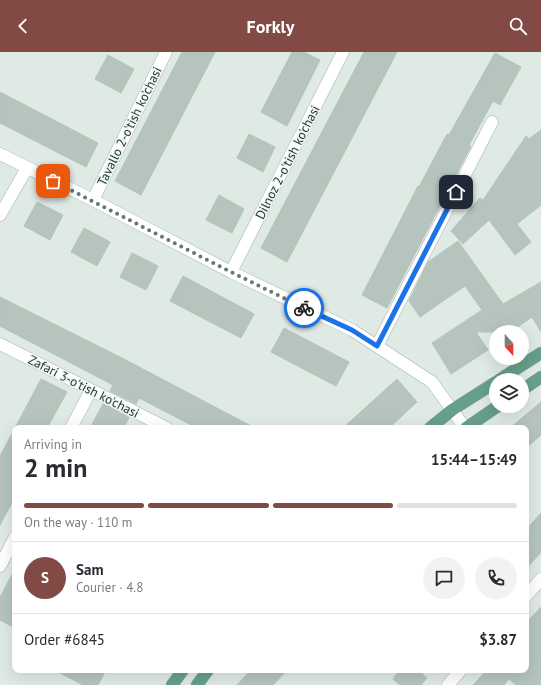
<!DOCTYPE html>
<meta charset="utf-8">
<style>
:root{--surface:#fff;--page:#f2f2f3;--text:#2b2b33;--muted:#7c7c81;--line:#e1e1e2;--accent:#824a45}
body{margin:0;font-family:"PT Sans",sans-serif;background:var(--page);color:var(--text);height:100vh;display:flex;flex-direction:column;font-size:15px;white-space:nowrap}
*{box-sizing:border-box;margin:0}
p{font-size:13px;color:var(--muted)}
.icon{flex:none;width:22px;height:22px;fill:none;stroke:currentColor;stroke-width:2;stroke-linecap:round;stroke-linejoin:round}
.map{position:relative;flex:1;overflow:hidden}
.panel{position:absolute;left:12px;top:373px;width:517px;height:248px;display:flex;flex-direction:column;background:var(--surface);border-radius:8px;box-shadow:0 4px 16px #0002}
.panel>*{flex:none}
.needle{width:26px;rotate:159deg}
.buttons{position:absolute;left:489px;top:273px;display:grid;gap:8px}
.buttons a{display:grid;place-items:center;width:40px;height:40px;border-radius:50%;background:var(--surface);box-shadow:0 4px 16px #0002;font-size:20px}
.pin{position:absolute;display:grid;place-items:center;width:34px;height:34px;color:#fff;margin:-17px;border-radius:8px;box-shadow:0 2px 6px #0006}
.courier{position:absolute;display:grid;place-items:center;width:40px;height:40px;margin:-20px;border:3px solid #1a73e8;border-radius:50%;background:#fff;color:#222;box-shadow:0 1px 5px #0007}
.summary em{font-style:normal;font-weight:600}
.summary div{display:flex;flex-direction:column-reverse}
.summary{display:flex;align-items:center;justify-content:space-between;height:68px;padding:0 12px}
h1{font-size:26px;font-weight:600;line-height:30px}
.bar{display:grid;grid-template-columns:repeat(4,1fr);gap:6px 4px;align-content:center;height:48px;padding:0 12px}
.bar i{height:5px;border-radius:3px;background:var(--line)}
.bar .selected{background:var(--accent)}
.bar p{grid-column:span 4}
.line{display:flex;align-items:center;gap:10px;padding:0 12px;border-top:1px solid var(--line)}
.line div{flex:1}
.round{display:grid;place-items:center;flex:none;width:42px;height:42px;border-radius:21px;background:var(--page)}
header{display:flex;justify-content:space-between;align-items:center;height:52px;padding:0 12px;background:var(--accent);color:#fff;font-size:18px;font-weight:600}
.map>svg:first-child{display:block}
.building{fill:#b5c5bd;stroke:#b3c4bb}
.lines{fill:none;stroke-linecap:round;stroke-linejoin:round}
.minor-casing{stroke:#a3b2ab;stroke-width:13}
.tertiary-casing{stroke:#a3b2ab;stroke-width:13}
.primary-casing{stroke:#bcc4c1;stroke-width:13}
.minor{stroke:#fff;stroke-width:12}
.tertiary{stroke:#fff;stroke-width:12}
.primary{stroke:#669f8a;stroke-width:12}
.done{stroke:#647870;stroke-width:4;stroke-dasharray:0 7.2}
.route{stroke:#1a73e8;stroke-width:5}
.labels{text-anchor:middle;stroke-width:3;stroke-linejoin:round;paint-order:stroke}
.street-label{font-size:13px;fill:#213a31;stroke:#f0f7f3}
</style>
<header><svg class="icon" aria-label="back" viewBox="0 0 24 24"><path d="M15 5l-7 7 7 7"/></svg>Forkly<svg class="icon" aria-label="search" viewBox="0 0 24 24"><circle cx="10" cy="10" r="6"/><path d="M15 15l6 6"/></svg></header>
<div class="map">
<svg width="541" height="633" viewBox="0 0 541 633">
<rect width="100%" height="100%" fill="#e0eae5"/>
<path class="building" d="M182 0H215L141 143 115 129Z
M292 0H304L320 8 287 74 261 60Z
M364 0H397L287 210 261 196Z
M495 1 521 15 500 53 493 49 469 93 471 94 387 256 362 243 418 134 419 135 447 82 449 83Z
M108 3 134 17 121 41 95 27Z
M0 40 98 91 86 115 0 71Z
M541 78V153L517 172 531 190 515 203 489 168 463 192 451 179 480 146 483 148 526 84 529 87Z
M249 82 275 95 263 120 237 106Z
M219 143 244 157 232 181 206 168Z
M37 150 63 163 50 188 24 174Z
M84 176 110 190 97 214 71 200Z
M458 189 503 252 541 230V280L532 265 510 280H476L488 298 451 322 432 291 482 258 465 234 420 265 409 249 428 210Z
M132 201 158 214 146 238 120 225Z
M183 224 254 262 241 286 170 249Z
M0 245 120 305 255 376H197L139 346 136 352 110 339 113 333 0 274Z
M284 276 349 310 336 334 271 300Z
M41 327 67 340 47 376H15V445L0 473V404Z
M397 327 417 350 389 376H343Z
M541 350V383L526 396V376H510Z
M103 352 129 365 124 376H90Z
M541 461V500L526 517V478Z
M15 517V576L0 568V545Z
M541 555V633H516L509 627 504 633H473L487 618H526V571Z
M54 618H106L98 633H83Z
M251 618H287L273 633H237Z
M400 618H418L427 626 421 633H400L393 627Z"/>
<g class="lines">
<g class="minor-casing">
<path id="minor" d="M93 148 166 0
M0 163 27 116
M231 220 343 0
M0 292 167 376
M377 294 492 70
M71 376 91 338
M0 514 15 485
M526 544 541 527
M448 633 461 618"/>
</g>
<g class="tertiary-casing">
<path id="tertiary" d="M0 102 93 148 231 220 352 278 432 330 465 376"/>
</g>
<g class="primary-casing">
<path id="primary" d="M499 328 541 301
M522 338 541 325
M430 376 452 358 496 330
M466 376 498 354
M172 633 183 618
M197 633 208 618"/>
</g>
<use href="#minor" class="minor"/>
<use href="#tertiary" class="tertiary"/>
<use href="#primary" class="primary"/>
</g>
<g class="lines">
<path class="done" d="M53 129 231 220 304 256"/>
<path class="route" d="M304 256 352 278 377 294 456 140"/>
</g>
<g class="labels">
<g class="street-label">
<text transform="translate(129 74) rotate(-64)" y="5">Tavallo 2-o'tish ko'chasi</text>
<text transform="translate(287 110) rotate(-63)" y="5">Dilnoz 2-o'tish ko'chasi</text>
<text transform="translate(84 334) rotate(27)" y="5">Zafari 3-o'tish ko'chasi</text>
</g>
</g>
</svg>
<div class="buttons">
<a><svg class="needle" viewBox="-14 -14 28 28"><path d="M0-13l5 13h-10z" fill="#e53935"/><path d="M0 13l5-13h-10z" fill="#7c7c81"/></svg></a>
<a><svg class="icon" aria-label="layers" viewBox="0 0 24 24"><path d="M12 4l9 5-9 5-9-5zM3 14l9 5 9-5"/></svg></a>
</div>
<div class="pin" style="left:53px;top:129px;background:#ea580c"><svg class="icon" aria-label="bag" viewBox="0 0 24 24"><path d="M5 8h14l-1 12H6zM9 8a3 3 0 0 1 6 0"/></svg></div>
<div class="pin" style="left:456px;top:140px;background:#1f2937"><svg class="icon" aria-label="home" viewBox="0 0 24 24"><path d="M3 11l9-7 9 7M6 9v11h12V9"/></svg></div>
<div class="courier" style="left:304px;top:256px"><svg class="icon" aria-label="bike" viewBox="0 0 24 24"><circle cx="6" cy="16" r="4"/><circle cx="18" cy="16" r="4"/><path d="M6 16l4-8h5l3 8M10 8l3 8H6M13 5h3"/></svg></div>
<section class="panel">
<div class="summary"><div><h1>2 min</h1><p>Arriving in</p></div><em>15:44–15:49</em></div>
<div class="bar"><i class="selected"></i><i class="selected"></i><i class="selected"></i><i></i><p>On the way · 110 m</p></div>
<div class="line" style="height:72px"><b class="round" style="background:var(--accent);color:#fff">S</b><div><b>Sam</b><p>Courier · 4.8</p></div><a class="round"><svg class="icon" aria-label="chat" viewBox="0 0 24 24"><path d="M4 5h16v11H9l-5 4z"/></svg></a><a class="round"><svg class="icon" aria-label="phone" viewBox="0 0 24 24"><path d="M5 4h4l2 5-3 2q2 4 5 5l2-3 5 2v4C11 20 4 13 5 4z"/></svg></a></div>
<div class="line" style="height:52px"><div>Order #6845</div><b>$3.87</b></div>
</section>
</div>
